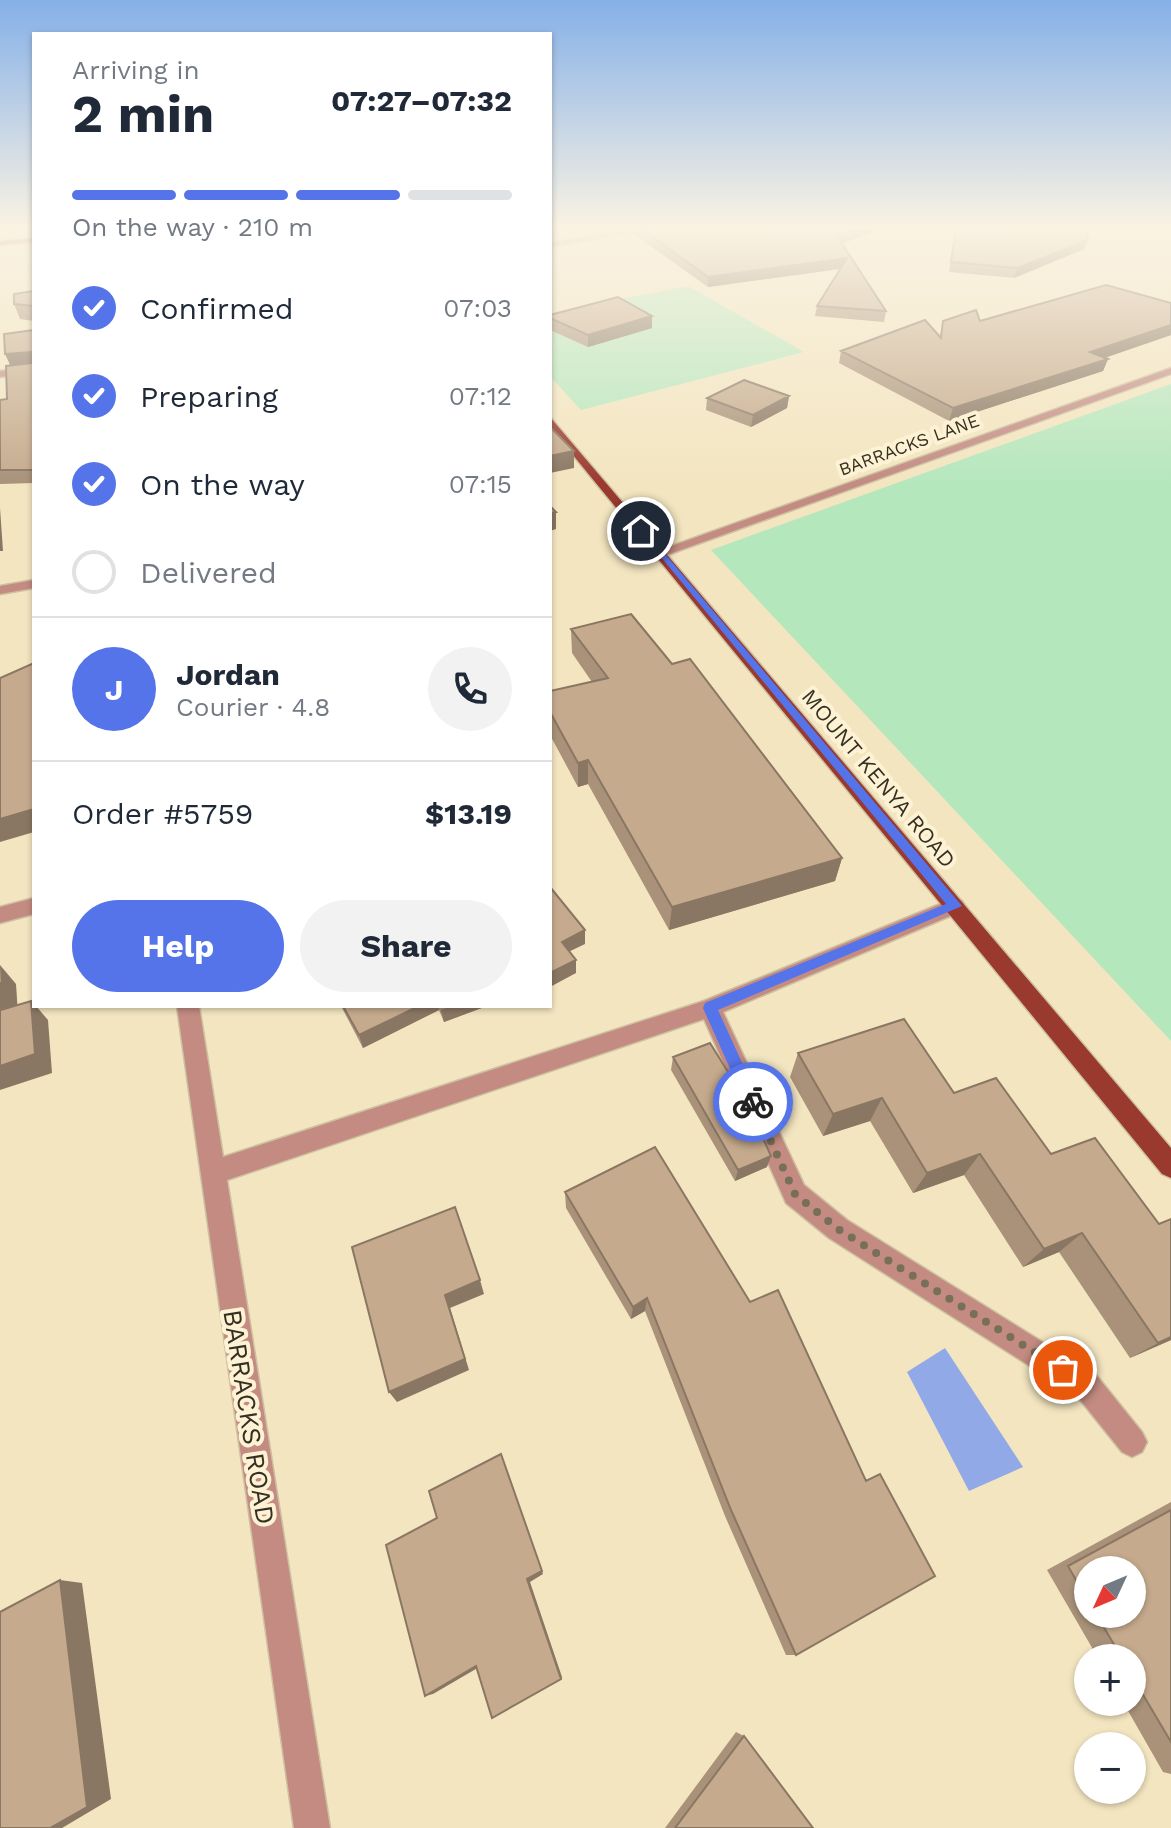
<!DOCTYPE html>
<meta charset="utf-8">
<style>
:root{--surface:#fff;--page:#f2f2f3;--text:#1f2937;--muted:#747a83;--line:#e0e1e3;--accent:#5574e9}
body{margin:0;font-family:"Work Sans",sans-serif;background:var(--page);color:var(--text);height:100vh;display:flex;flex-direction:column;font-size:30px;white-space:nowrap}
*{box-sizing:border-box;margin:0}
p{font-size:26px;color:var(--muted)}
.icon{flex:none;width:44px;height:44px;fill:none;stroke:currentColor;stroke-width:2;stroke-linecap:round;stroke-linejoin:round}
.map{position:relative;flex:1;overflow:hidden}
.details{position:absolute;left:32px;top:32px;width:520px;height:976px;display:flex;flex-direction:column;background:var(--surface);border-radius:0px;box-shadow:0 2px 6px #0004}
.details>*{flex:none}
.needle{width:52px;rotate:226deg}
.fabs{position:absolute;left:1074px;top:1556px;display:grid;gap:16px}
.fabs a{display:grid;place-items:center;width:72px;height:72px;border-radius:50%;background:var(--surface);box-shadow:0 2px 6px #0004;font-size:40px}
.pin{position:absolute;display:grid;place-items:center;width:68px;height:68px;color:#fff;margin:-34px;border:4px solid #fff;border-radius:50%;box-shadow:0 2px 8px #0007}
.courier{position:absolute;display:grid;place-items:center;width:80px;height:80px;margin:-40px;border:6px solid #5574e9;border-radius:50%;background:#fff;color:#222;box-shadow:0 2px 10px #0007}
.overview em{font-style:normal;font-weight:700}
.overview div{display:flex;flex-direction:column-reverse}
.overview{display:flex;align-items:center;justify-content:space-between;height:136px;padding:0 40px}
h1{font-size:52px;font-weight:700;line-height:60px}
.bar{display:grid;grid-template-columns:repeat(4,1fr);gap:12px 8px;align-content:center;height:96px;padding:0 40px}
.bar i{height:10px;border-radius:6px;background:var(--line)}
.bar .selected{background:var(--accent)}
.bar p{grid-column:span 4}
.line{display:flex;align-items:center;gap:20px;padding:0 40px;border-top:2px solid var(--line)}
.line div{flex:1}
.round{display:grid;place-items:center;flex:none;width:84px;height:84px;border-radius:42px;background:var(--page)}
ol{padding:0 40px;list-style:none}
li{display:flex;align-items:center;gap:24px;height:88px}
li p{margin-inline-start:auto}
li .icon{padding:8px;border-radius:50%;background:var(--accent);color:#fff;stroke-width:4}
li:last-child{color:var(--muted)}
li i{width:44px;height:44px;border:4px solid var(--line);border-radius:50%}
.action{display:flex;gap:16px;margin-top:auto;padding:16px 40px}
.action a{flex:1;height:92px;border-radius:48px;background:var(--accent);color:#fff;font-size:32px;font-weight:700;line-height:92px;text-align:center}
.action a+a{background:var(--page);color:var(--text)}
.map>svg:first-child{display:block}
.green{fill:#b5e7bd}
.water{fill:#92a9e8}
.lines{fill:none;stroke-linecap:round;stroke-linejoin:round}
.minor-casing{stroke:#cdc1a0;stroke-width:3}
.major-casing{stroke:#cdc1a0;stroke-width:3}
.minor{fill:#c38b82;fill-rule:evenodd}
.major{fill:#9a392e;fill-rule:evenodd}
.wall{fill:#a99279;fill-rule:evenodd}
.shaded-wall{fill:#8a7763}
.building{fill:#c5aa8d;stroke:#8a7763;stroke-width:2}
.route{fill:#5574e9}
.done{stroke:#786f59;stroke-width:8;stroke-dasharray:0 14.4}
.labels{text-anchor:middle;stroke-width:8;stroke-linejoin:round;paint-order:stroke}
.far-street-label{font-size:18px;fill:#363022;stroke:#fef2d5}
.street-label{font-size:22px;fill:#363022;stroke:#fef2d5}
.near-street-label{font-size:26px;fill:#363022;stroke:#fef2d5}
</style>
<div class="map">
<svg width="1171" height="1828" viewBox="0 0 1171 1828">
<rect width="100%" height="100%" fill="#f3e5c0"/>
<path class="green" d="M688 286 804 352 581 410 550 376V313Z
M1171 384V1041L711 550Z"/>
<path class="water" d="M945 1348 1023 1467 969 1491 907 1372Z"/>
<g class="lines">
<g class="minor-casing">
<path id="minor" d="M637 228H658L550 247V243Z
M34 367V373L0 377V371Z
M1171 368V374L664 556 652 553Z
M34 580V588L0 594V586Z
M34 898V914L0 923V907Z
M955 898 962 901 965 906 962 911 723 1012 804 1185 847 1220 1097 1376 1142 1432 1147 1442 1142 1452 1132 1457 1122 1452 1077 1396 829 1238 786 1203 704 1019 227 1180 330 1828H294L177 1006H199L223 1157 704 1001Z"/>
</g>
<g class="major-casing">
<path id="major" d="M34 238V242L0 245V241Z
M550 417 1171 1148V1178L1162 1174 550 427Z"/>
</g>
<use href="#minor" class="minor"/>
<use href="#major" class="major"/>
</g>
<path class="wall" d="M636 228H884L842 243 886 311 884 322 815 316 817 306 840 269 708 287 635 235Z
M955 228H1086L1084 249 1014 278 949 272Z
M34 291V321L20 319 14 304Z
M550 315 652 316V328L588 347 550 330Z
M943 321H980L1171 335 1105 358 1108 359 1103 371 949 421 839 363 841 351 940 336Z
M34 330V483L0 484V400L7 399 10 366Z
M789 396 787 408 751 427 706 410 707 398Z
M571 629 672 664 842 858 835 881 669 930 588 784 578 787 550 735V691L592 682 572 653Z
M341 1006H487L444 1022 439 1010 363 1048Z
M798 1053 954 1093 1159 1224 1171 1219V1340L1130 1358 1059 1252 1023 1267 964 1175 913 1193 870 1121 823 1136 790 1077Z
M673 1057 767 1167 735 1181 671 1070Z
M565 1192 750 1302 866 1481 796 1655H786L725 1516 645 1311 631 1319 566 1208Z
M1171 1502V1774L1163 1772 1123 1702H1132V1658H1098L1047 1570ZM1088 1570 1132 1614H1088Z
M736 1732 744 1736 813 1828H665Z"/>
<path class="shaded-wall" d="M859 228H884L835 246 837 236Z
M1088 240 1084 249 1014 278 1017 268Z
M847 258 845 268 708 287V277Z
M652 316V328L588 347V335Z
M1171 325V335L1086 364 1090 352Z
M31 352 34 365 11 367 5 354Z
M1108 359 1103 371 949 421 953 408Z
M789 396 787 408 751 427 753 415Z
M574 451V468L550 473V456Z
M0 508 3 551H0Z
M556 512V529L550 531V513Z
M588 760V784L578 787V763Z
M34 809V832L0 842V819Z
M842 858 835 881 669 930 672 907Z
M585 930V944L562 955V942Z
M576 960V973L550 987V973Z
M0 965 16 984 19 1029 1 1010Z
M31 1001 34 1004V1006H36L48 1020 52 1073 0 1090V1066Z
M419 1006H438L439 1010 363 1048 359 1035Z
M451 1006H487L444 1022 441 1010Z
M882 1098 870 1121 823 1136 833 1114Z
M980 1154 964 1175 913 1193 927 1173Z
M771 1156 767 1167 735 1181 738 1170Z
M1082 1233 1059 1252 1023 1267 1044 1249Z
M480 1280 484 1294 450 1308 469 1370 397 1402 389 1392 445 1295Z
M647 1298 645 1311 631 1319 633 1307Z
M1171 1337V1340L1130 1358 1158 1343Z
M501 1454 543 1574 530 1582 562 1677 561 1679 527 1579Z
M60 1580 82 1583 111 1799 62 1828H50Z
M476 1666H481L433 1694 425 1696Z"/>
<path class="building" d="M640 228H859L837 236 886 311 817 306 847 258 708 277Z
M956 228H1086L1088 240 1017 268 951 262Z
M1106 285 1171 303V325L1090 352 1108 359 953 408 841 351 925 320 941 338 943 321 976 310 980 321Z
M34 291V306L14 304V294Z
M618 297 652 316 588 335 550 318V315Z
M34 330V470H0V400L7 399 6 366 31 363V352L5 354 4 334Z
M744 380 789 396 753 415 707 398Z
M550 427 574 451 550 456Z
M550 506 556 512 550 513Z
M631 614 672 664 690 659 842 858 672 907 588 760 578 763 550 712V691L608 678 571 629Z
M34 663V809L0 819V678Z
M550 887 585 930 562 942 576 960 550 973Z
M0 982 1 1010 31 1001 35 1054 0 1066Z
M343 1006H419L359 1035Z
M904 1019 954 1093 996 1078 1051 1154 1095 1138 1159 1224 1171 1219V1337L1158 1343 1082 1233 1044 1249 980 1154 927 1173 882 1098 833 1114 798 1053Z
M710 1043 746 1101 771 1156 738 1170 673 1057Z
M655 1147 750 1302 778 1290 866 1481 880 1474 935 1576 796 1655 731 1510 647 1298 633 1307 565 1192Z
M455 1207 480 1280 445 1295 465 1359 389 1392 352 1247Z
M501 1454 542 1571 527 1579 561 1679 492 1718 476 1666 425 1696 386 1545 437 1518 429 1491Z
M1171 1510V1742L1132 1676V1658H1122L1096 1614H1132V1570H1088V1601L1068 1566Z
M60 1580 87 1807 50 1828H0V1612Z
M744 1736 813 1828H675Z"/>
<linearGradient id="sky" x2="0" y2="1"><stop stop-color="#85b0e8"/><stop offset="0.47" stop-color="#faf3e3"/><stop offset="1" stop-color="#faf3e3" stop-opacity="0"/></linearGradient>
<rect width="1171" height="484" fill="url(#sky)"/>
<path class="route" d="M638 529H644L962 906 718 1010 760 1102 753 1109 745 1102 703 1008 705 1003 946 904Z"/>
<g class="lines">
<path class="done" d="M753 1102 795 1194 838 1229 1063 1370"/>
</g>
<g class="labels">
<g class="far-street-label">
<text transform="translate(909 445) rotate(-20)" y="6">BARRACKS LANE</text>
</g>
<g class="street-label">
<text transform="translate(879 778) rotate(50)" y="8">MOUNT KENYA ROAD</text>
</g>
<g class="near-street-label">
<text transform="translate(249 1417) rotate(81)" y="9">BARRACKS ROAD</text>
</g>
</g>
</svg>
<div class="fabs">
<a><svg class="needle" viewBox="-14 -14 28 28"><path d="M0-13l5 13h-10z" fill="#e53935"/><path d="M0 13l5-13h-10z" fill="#747a83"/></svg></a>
<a>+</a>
<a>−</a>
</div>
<div class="pin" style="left:1063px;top:1370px;background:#ea580c"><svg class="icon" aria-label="bag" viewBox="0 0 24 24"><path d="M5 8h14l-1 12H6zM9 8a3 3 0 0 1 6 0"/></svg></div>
<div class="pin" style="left:641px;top:531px;background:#1f2937"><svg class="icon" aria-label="home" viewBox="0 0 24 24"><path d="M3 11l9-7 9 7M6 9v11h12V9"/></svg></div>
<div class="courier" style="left:753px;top:1102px"><svg class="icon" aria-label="bike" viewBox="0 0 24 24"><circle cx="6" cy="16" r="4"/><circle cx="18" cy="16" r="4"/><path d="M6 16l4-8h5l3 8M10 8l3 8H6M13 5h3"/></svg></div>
<section class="details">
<div class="overview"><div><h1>2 min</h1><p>Arriving in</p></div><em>07:27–07:32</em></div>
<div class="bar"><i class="selected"></i><i class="selected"></i><i class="selected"></i><i></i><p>On the way · 210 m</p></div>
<ol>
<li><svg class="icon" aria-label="check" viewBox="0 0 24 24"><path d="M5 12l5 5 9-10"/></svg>Confirmed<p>07:03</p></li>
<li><svg class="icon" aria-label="check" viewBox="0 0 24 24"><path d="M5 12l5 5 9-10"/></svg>Preparing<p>07:12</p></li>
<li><svg class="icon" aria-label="check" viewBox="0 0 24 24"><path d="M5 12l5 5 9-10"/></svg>On the way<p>07:15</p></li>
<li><i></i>Delivered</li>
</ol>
<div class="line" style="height:144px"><b class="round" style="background:var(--accent);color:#fff">J</b><div><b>Jordan</b><p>Courier · 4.8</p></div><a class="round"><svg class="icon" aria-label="phone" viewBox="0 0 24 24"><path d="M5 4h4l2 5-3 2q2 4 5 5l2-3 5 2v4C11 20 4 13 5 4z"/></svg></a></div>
<div class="line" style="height:104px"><div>Order #5759</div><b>$13.19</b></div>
<div class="action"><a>Help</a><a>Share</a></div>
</section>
</div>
